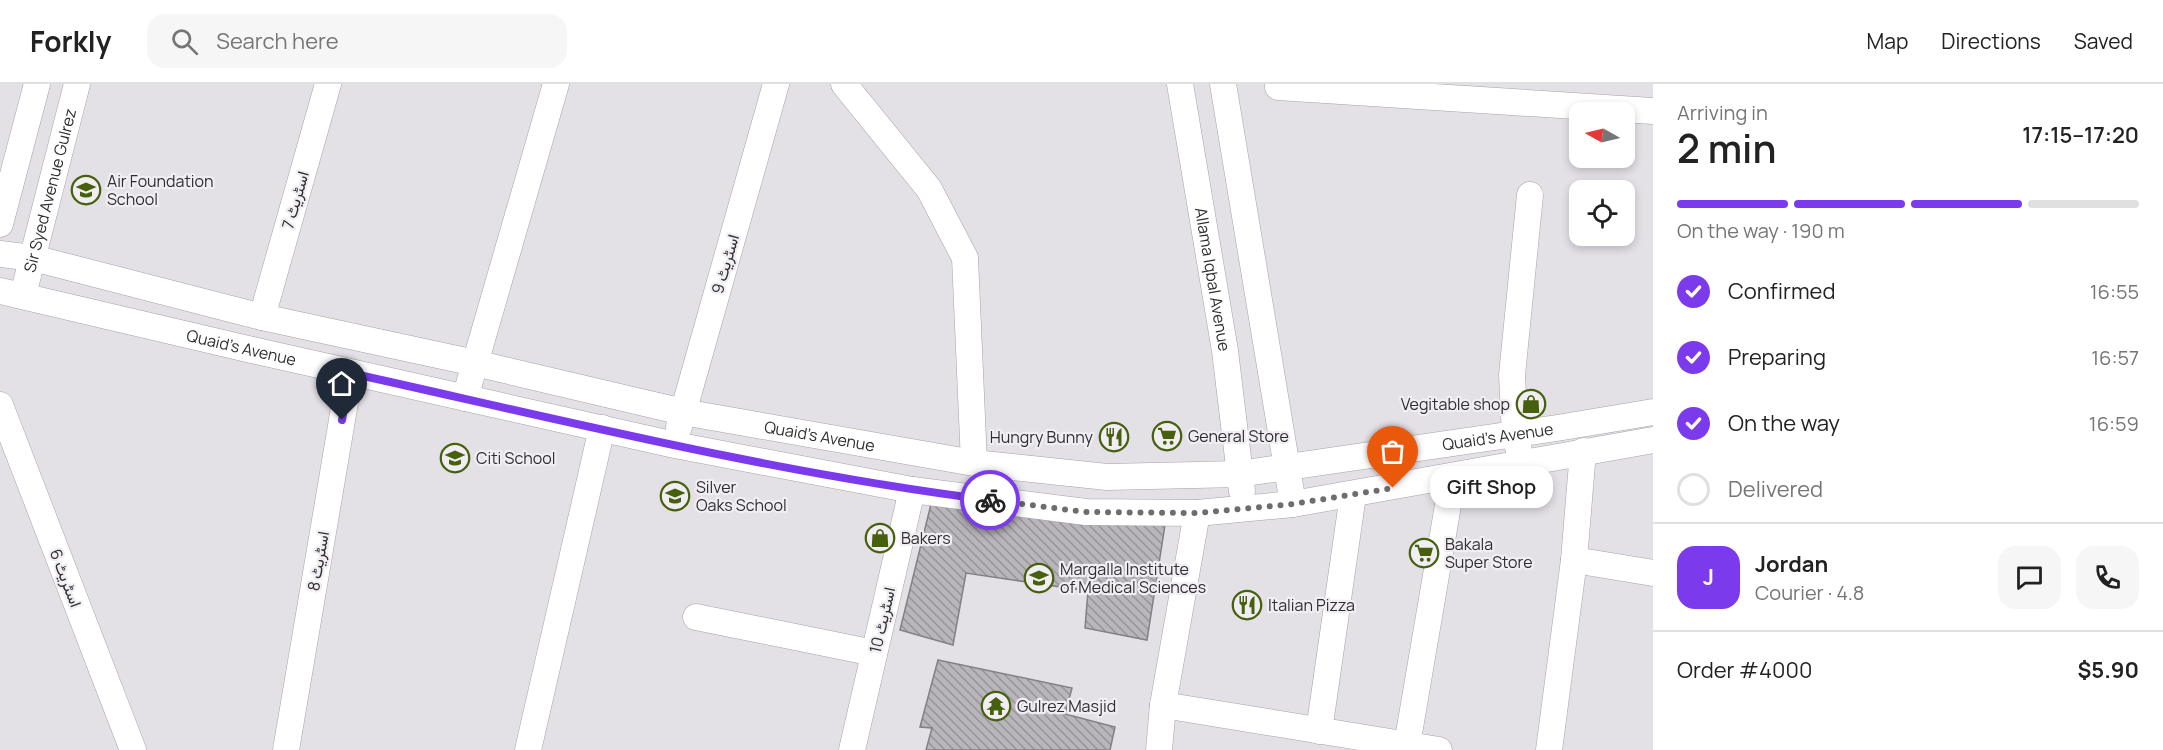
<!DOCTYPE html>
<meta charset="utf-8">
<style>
:root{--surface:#fff;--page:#f6f6f6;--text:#222;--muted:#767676;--line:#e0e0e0;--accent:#7c3aed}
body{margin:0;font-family:Manrope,Vazirmatn,sans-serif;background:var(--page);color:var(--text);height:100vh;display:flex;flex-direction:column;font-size:22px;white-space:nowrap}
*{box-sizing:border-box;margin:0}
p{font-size:20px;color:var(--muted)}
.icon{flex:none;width:33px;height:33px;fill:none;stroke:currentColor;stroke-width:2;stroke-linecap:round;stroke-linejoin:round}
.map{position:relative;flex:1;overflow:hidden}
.panel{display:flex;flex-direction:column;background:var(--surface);width:510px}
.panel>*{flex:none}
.needle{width:39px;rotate:278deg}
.tools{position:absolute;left:1569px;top:18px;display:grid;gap:12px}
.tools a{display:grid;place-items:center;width:66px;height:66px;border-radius:12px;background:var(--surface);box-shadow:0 3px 9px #0003;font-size:30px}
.pin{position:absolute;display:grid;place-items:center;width:51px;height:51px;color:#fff;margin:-62px -26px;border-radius:50% 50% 50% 0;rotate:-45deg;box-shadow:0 0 6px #0007}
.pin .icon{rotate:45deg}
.courier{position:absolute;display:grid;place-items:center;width:60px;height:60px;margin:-30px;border:4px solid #7c3aed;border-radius:50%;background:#fff;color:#222;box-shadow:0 2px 8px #0007}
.bubble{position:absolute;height:42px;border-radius:18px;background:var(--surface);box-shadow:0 3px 9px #0003;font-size:20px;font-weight:600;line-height:42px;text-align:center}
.headline em{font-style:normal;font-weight:600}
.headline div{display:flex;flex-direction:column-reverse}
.headline{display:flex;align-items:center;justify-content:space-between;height:102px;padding:0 24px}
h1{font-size:39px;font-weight:600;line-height:45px}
.bar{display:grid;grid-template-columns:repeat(4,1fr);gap:9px 6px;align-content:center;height:72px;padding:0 24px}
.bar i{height:8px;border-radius:4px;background:var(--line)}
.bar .on{background:var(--accent)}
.bar p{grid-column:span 4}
.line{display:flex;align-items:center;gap:15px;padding:0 24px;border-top:2px solid var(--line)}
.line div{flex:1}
.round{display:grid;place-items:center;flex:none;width:63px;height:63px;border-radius:18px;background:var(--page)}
ol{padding:0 24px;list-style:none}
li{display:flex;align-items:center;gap:18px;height:66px}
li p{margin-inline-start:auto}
li .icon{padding:6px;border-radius:50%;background:var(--accent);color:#fff;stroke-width:4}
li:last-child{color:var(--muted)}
li i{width:33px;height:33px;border:3px solid var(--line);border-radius:50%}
header{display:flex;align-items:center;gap:36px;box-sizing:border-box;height:84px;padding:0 30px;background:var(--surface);border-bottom:2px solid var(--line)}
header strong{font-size:28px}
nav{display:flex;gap:33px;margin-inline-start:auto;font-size:21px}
.search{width:420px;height:54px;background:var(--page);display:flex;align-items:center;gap:15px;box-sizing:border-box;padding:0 21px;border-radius:18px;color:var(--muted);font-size:22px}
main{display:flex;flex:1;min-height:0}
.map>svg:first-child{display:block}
.building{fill:url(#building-back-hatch);stroke:#828085;stroke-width:1.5}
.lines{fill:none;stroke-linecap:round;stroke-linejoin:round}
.minor-casing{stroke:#a5a2a8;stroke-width:27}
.minor{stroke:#fff;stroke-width:26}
.done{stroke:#6e6c70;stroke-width:6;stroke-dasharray:0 10.8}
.route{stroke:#7c3aed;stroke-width:8}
.labels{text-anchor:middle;stroke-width:4.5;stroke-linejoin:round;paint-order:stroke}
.poi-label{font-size:16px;fill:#2f2e31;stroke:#f0eef3;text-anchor:start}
.street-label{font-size:16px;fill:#2f2e31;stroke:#f0eef3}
</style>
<header>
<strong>Forkly</strong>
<div class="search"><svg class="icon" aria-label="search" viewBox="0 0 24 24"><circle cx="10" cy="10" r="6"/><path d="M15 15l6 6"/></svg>Search here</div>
<nav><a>Map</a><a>Directions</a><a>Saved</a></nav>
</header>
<main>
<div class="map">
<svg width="1653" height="666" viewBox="0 0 1653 666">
<defs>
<pattern id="building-back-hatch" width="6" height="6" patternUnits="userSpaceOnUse" patternTransform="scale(1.5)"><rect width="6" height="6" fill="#b8b6bb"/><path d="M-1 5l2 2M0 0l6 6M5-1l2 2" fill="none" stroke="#969499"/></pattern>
</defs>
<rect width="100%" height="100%" fill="#e3e0e6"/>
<path class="building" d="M932 416 1165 441 1147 556 1085 544 1088 507 966 489 953 561 900 546Z
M938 576 1072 604 1065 630 1115 643 1110 666H926L932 644 920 643Z"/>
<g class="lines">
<g class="minor-casing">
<g id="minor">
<path d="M844 0 929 105 965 174 974 379"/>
<path id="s1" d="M1180 0 1225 267 1242 407"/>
<path d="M1223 0 1293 420"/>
<path d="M1278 3 1653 27"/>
<path d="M0 140 37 0"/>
<path id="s2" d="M0 170 33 174 262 233 475 279 683 328 974 379 1107 393 1239 390 1557 344 1653 328"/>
<path id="s3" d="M0 207 252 266 675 361 912 406 1086 428 1197 429 1293 420 1653 356"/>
<path id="s4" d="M23 211 77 0"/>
<path d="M262 233 328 0"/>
<path d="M465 314 556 0"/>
<path d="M0 321 133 666"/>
<path d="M679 343 776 0"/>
<path d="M1519 367 1515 350 1512 291 1530 111"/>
<path d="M1574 476 1653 489"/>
<path d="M696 533 874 569"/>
<path d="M1163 621 1439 666"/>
<path d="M1319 647 1353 411"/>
<path d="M1407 661 1453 392"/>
<path d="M286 666 350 289"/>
<path d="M528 666 602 344"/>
<path d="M852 666 912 406"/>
<path d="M1159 666 1163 621 1197 429"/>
<path d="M1549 666 1574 476 1583 367"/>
</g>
</g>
<use href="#minor" class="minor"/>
</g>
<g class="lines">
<path class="done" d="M990 416 1086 428 1197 429 1293 420 1393 404"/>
<path class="route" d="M342 336 350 289C562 336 774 389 990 416"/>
</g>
<defs>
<g id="school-ring" transform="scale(1.5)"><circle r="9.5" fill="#f0eef3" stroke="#47600e" stroke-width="1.5"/><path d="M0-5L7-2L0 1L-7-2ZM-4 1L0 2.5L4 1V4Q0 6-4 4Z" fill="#47600e"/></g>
<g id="shop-ring" transform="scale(1.5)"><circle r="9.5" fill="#f0eef3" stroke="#47600e" stroke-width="1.5"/><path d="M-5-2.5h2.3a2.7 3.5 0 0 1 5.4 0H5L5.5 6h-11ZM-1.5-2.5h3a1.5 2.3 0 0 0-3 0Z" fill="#47600e"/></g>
<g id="supermarket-ring" transform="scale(1.5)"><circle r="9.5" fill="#f0eef3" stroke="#47600e" stroke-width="1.5"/><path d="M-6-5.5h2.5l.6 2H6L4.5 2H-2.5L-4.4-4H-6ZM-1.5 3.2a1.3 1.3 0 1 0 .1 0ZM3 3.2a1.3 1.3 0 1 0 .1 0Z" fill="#47600e"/></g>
<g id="restaurant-ring" transform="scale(1.5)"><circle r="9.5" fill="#f0eef3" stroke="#47600e" stroke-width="1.5"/><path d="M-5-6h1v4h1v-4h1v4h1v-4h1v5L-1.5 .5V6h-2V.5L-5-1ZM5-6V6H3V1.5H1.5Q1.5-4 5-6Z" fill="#47600e"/></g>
<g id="university-ring" transform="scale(1.5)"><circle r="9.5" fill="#f0eef3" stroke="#47600e" stroke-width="1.5"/><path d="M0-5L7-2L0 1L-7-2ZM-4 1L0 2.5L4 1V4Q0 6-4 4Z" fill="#47600e"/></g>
<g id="temple-ring" transform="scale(1.5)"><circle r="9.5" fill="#f0eef3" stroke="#47600e" stroke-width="1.5"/><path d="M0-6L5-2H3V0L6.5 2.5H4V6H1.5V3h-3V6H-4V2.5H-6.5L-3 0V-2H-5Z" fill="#47600e"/></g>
</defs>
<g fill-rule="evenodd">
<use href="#school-ring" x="86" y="106"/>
<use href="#shop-ring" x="1531" y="320"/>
<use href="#supermarket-ring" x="1167" y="352"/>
<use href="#restaurant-ring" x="1114" y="353"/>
<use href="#school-ring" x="455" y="374"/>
<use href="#school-ring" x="675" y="412"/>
<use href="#shop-ring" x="880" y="454"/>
<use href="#supermarket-ring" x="1424" y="469"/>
<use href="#university-ring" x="1039" y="494"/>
<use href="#restaurant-ring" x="1247" y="521"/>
<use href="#temple-ring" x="996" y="622"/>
</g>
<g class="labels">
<g class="poi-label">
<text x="107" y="103">Air Foundation<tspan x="107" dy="18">School</tspan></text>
<text x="1510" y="326" text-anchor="end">Vegitable shop</text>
<text x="1188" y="358">General Store</text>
<text x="1093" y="359" text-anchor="end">Hungry Bunny</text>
<text x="476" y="380">Citi School</text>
<text x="696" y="409">Silver<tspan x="696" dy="18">Oaks School</tspan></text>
<text x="901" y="460">Bakers</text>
<text x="1445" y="466">Bakala<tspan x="1445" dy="18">Super Store</tspan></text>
<text x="1060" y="491">Margalla Institute<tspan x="1060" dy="18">of Medical Sciences</tspan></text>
<text x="1268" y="527">Italian Pizza</text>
<text x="1017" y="628">Gulrez Masjid</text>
</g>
<g class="street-label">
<text dy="6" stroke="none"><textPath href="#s4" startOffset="108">Sir Syed Avenue Gulrez</textPath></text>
<text transform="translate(295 116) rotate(-74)" y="6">اسٹریٹ 7</text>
<text transform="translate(725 180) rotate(-74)" y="6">اسٹریٹ 9</text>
<text dy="6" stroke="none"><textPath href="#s1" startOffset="198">Allama Iqbal Avenue</textPath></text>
<text dy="6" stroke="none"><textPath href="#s3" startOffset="248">Quaid's Avenue</textPath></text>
<text dy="6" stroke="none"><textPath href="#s2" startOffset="840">Quaid's Avenue</textPath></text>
<text dy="6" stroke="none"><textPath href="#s2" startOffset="1524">Quaid's Avenue</textPath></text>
<text transform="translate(318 477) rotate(-80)" y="6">اسٹریٹ 8</text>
<text transform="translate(66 494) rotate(69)" y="6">اسٹریٹ 6</text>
<text transform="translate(882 536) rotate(-77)" y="6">اسٹریٹ 10</text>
</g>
</g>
</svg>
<div class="tools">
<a><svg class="needle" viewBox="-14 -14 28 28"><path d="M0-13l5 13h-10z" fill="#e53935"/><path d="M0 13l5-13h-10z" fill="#767676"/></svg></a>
<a><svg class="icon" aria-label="locate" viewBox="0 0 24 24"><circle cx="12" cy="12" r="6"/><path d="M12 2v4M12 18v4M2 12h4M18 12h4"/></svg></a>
</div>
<div class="pin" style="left:1393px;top:404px;background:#ea580c"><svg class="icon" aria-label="bag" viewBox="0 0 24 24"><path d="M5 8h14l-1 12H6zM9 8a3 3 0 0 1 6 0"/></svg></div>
<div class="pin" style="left:342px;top:336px;background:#1f2937"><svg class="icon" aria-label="home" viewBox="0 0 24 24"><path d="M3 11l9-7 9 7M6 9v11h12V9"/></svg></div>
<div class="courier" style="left:990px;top:416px"><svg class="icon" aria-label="bike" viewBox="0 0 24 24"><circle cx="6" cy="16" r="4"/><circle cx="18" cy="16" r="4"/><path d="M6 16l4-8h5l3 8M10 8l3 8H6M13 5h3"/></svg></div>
<div class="bubble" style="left:1430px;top:382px;width:123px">Gift Shop</div>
</div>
<section class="panel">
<div class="headline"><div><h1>2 min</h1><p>Arriving in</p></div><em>17:15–17:20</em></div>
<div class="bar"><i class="on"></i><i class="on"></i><i class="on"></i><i></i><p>On the way · 190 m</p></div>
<ol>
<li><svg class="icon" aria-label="check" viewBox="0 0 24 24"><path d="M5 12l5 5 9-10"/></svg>Confirmed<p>16:55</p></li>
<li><svg class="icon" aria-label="check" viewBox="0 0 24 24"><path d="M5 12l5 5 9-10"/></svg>Preparing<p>16:57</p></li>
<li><svg class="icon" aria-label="check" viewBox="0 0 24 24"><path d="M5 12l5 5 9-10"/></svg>On the way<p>16:59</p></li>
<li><i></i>Delivered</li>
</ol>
<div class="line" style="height:108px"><b class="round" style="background:var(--accent);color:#fff">J</b><div><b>Jordan</b><p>Courier · 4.8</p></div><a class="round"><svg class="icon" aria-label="chat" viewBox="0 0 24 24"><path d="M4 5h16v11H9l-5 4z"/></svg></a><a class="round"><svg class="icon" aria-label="phone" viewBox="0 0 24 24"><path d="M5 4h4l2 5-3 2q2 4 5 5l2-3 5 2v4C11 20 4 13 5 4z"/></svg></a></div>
<div class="line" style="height:78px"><div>Order #4000</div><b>$5.90</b></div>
</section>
</main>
